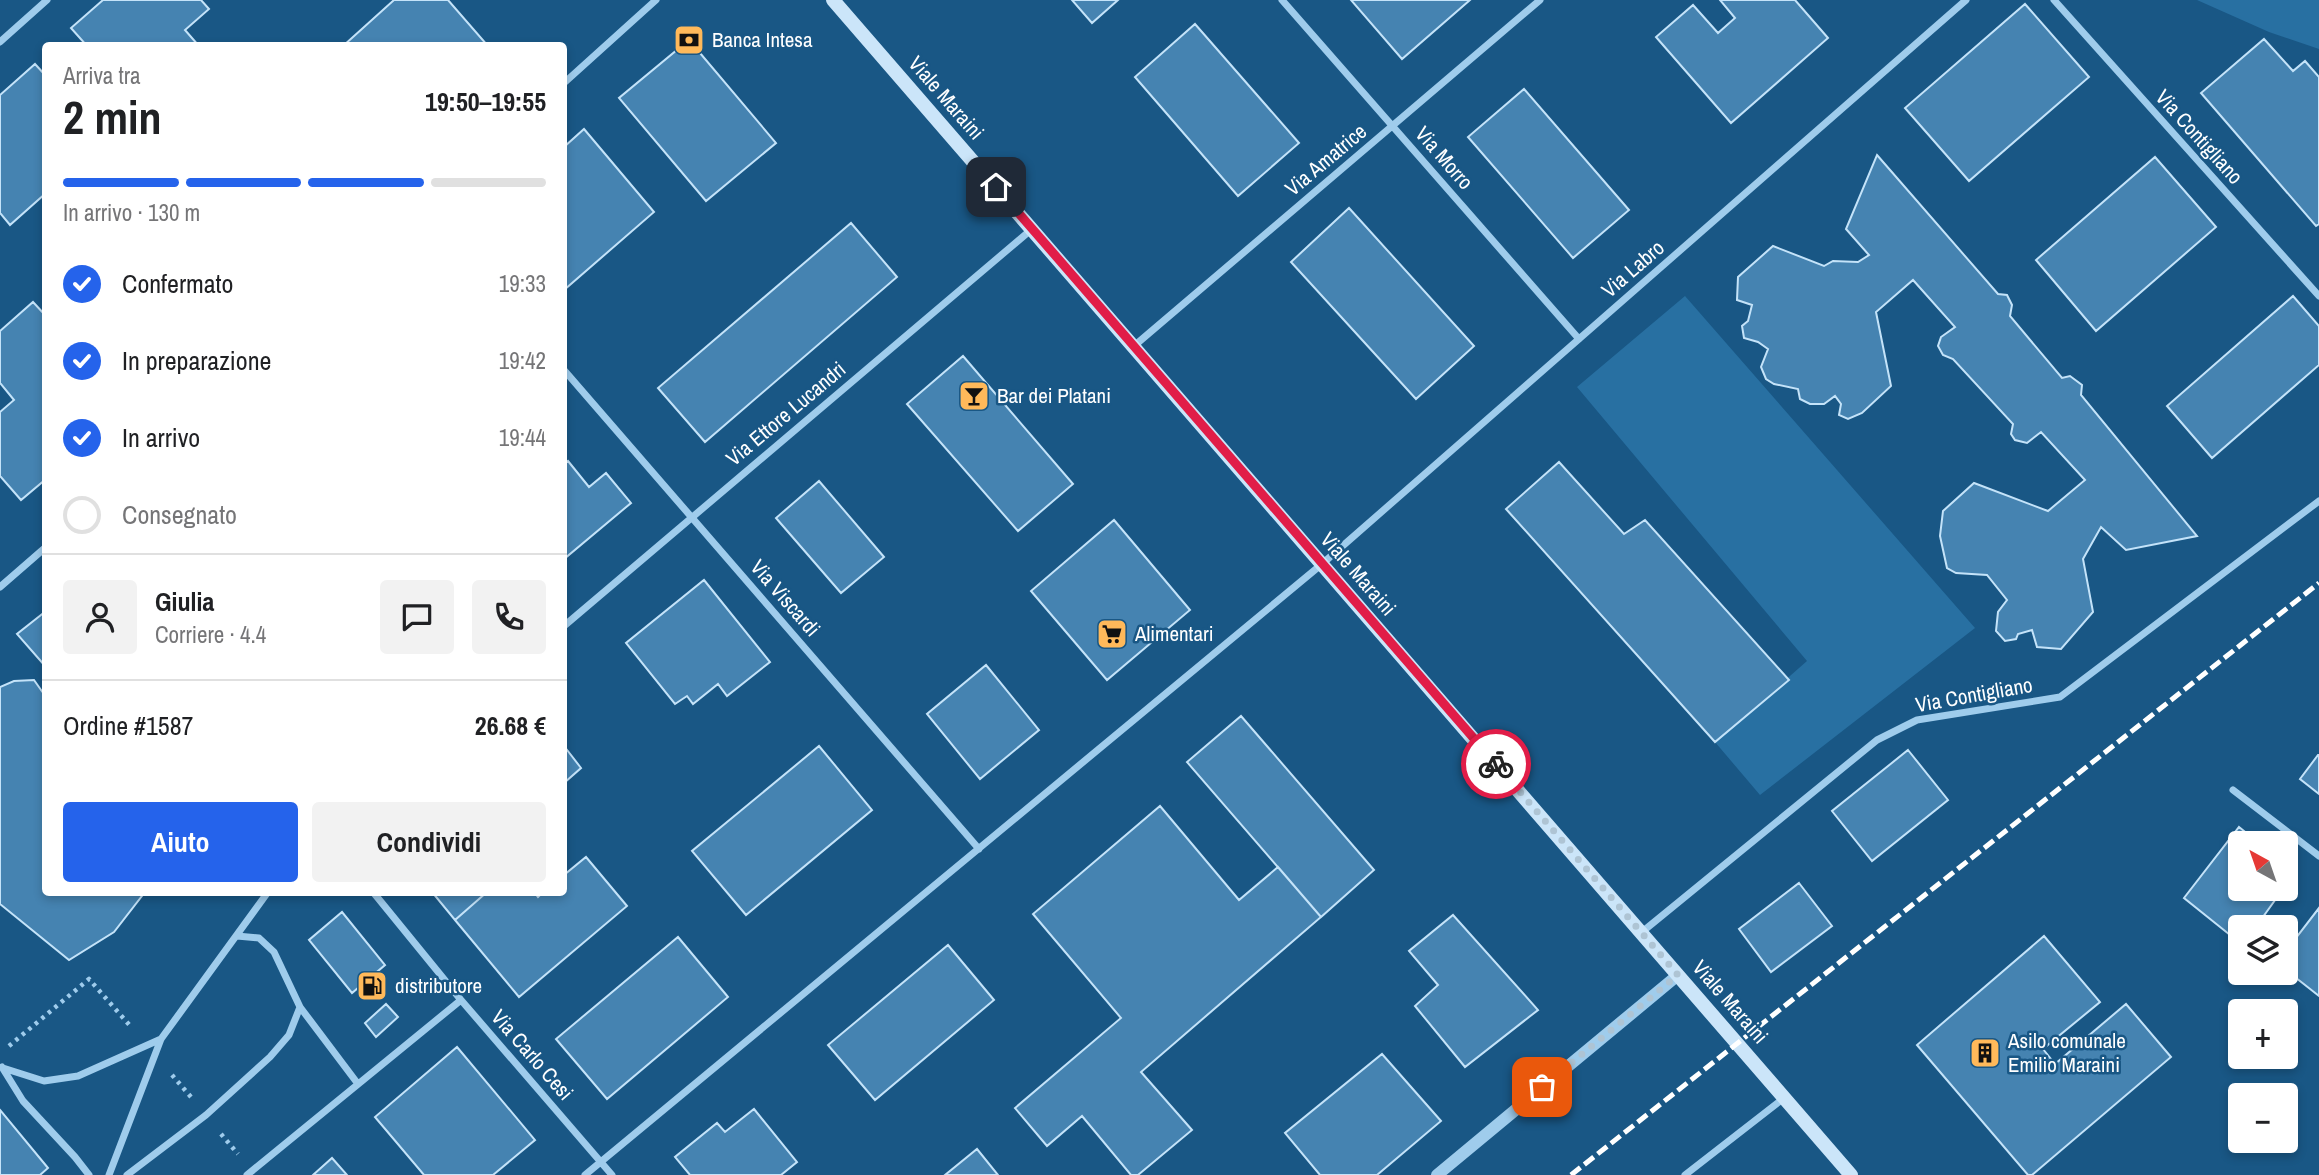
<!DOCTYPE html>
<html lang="it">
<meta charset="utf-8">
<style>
:root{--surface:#fff;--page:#f2f2f2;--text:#202124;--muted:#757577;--line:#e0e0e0;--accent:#2563eb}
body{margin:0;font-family:"Archivo Narrow",sans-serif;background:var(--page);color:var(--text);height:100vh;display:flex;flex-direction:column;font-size:26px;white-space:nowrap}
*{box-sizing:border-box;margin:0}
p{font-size:23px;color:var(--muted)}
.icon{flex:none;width:38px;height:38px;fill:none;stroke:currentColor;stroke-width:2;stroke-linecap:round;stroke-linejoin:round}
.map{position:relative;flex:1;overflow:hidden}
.panel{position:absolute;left:42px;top:42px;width:525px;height:854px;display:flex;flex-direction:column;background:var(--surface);border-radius:7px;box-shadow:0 4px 10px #0003}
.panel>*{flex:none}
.needle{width:46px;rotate:320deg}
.fabs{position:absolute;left:2228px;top:831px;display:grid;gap:14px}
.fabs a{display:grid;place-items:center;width:70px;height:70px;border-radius:7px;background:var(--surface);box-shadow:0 4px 10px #0003;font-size:35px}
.pin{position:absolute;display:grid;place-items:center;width:60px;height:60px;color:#fff;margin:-30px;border-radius:14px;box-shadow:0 4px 10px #0006}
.courier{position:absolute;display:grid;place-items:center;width:70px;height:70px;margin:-35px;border:5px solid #e11d48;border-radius:50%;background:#fff;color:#222;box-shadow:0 2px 9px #0007}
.headline em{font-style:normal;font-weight:800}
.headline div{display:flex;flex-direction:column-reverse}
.headline{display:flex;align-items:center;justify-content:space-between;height:119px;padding:0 21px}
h1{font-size:46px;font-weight:800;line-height:52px}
.bar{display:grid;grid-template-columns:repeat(4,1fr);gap:10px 7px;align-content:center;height:84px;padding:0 21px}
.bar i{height:9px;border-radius:5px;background:var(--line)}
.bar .selected{background:var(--accent)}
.bar p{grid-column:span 4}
.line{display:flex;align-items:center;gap:18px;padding:0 21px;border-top:2px solid var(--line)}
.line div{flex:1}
.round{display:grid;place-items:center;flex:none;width:74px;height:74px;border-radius:7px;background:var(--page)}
ol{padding:0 21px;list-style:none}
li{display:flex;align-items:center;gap:21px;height:77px}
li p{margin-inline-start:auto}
li .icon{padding:7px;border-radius:50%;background:var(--accent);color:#fff;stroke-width:4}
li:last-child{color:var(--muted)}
li i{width:38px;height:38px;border:4px solid var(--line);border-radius:50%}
.primary-button{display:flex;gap:14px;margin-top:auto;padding:14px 21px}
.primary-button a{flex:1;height:80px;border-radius:7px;background:var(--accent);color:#fff;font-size:28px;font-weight:800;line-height:80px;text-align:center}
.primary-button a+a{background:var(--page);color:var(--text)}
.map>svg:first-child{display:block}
.green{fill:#2870a2}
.building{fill:#4583b1;stroke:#c4e3f9;stroke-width:2}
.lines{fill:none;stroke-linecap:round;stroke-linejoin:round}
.path{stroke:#9fccec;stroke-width:4.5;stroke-dasharray:3.5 5;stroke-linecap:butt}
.minor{stroke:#9fccec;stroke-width:7}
.tertiary{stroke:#9fccec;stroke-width:12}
.secondary{stroke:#cbe5f9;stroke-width:14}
.rail{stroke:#fff;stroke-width:5;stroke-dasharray:12 5;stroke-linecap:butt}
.done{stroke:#aec4d4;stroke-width:7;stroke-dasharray:0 12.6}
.route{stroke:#e11d48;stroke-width:9}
.labels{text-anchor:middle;stroke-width:5;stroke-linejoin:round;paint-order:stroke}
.poi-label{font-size:21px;fill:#fff;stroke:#195785;text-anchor:start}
.street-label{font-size:21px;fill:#fff;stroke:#195785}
</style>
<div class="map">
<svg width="2319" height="1175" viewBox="0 0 2319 1175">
<rect width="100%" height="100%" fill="#195785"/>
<path class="green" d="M2197 0H2319V49L2269 32Z
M1685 296 1975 628 1760 795 1715 742 1807 661 1577 387Z"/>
<path class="building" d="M103 0H201L209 9 185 30 199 46H87L71 28Z
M394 0H448L488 46H343Z
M1072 0H1118L1092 23Z
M1351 0H1470L1402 59Z
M1720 0H1795L1828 38 1731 123 1656 37 1693 5 1718 33 1735 18Z
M2025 4 2089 77 1969 181 1905 108Z
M1195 24 1299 143 1238 196 1135 77Z
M2264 39 2293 71 2305 61 2319 77V224L2316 226 2201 93Z
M689 40 776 143 706 201 619 98Z
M35 64 46 76V193L10 225 0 213V95Z
M1524 89 1629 210 1573 258 1468 137Z
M584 129 654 212 564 290V147Z
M1877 155 1998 294 2007 295 2012 305 2010 316 2062 378 2070 376 2082 385 2081 395 2197 536 2126 550 2101 527 2083 559 2093 612 2061 649 2037 647 2032 630 2018 634 2016 639 2005 641 1996 631 1998 612 2007 600 1987 575 1956 573 1947 568 1940 536 1943 511 1974 483 2048 511 2085 480 2041 432 2027 443 2015 440 2011 434 2013 424 1953 359 1943 355 1938 346 1941 337 1955 327 1913 280 1876 312 1891 386 1862 413 1848 419 1839 415 1841 404 1835 396 1824 404H1810L1800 399 1798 389 1774 384 1766 379 1761 367 1768 349 1758 342 1744 338 1742 326 1748 321 1752 305 1737 300 1738 277 1773 246 1824 266 1833 261 1858 262 1869 255 1846 229Z
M2155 157 2216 227 2096 331 2036 260Z
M1349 208 1474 346 1416 399 1291 262Z
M851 223 897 277 705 442 658 388Z
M2293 296 2319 326V365L2212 458 2167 406Z
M33 302 46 316V479L21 500 0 476V412L14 400 0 383V331Z
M963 356 1073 484 1018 531 907 404Z
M568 461 589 487 606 473 631 503 564 559V464Z
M1559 462 1624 534 1645 520 1789 680 1715 742 1506 509Z
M819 481 884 557 841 593 776 518Z
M1114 520 1190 610 1107 680 1031 591Z
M704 580 770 662 727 696 718 684 693 704 687 696 675 704 626 643Z
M46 611V667L17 634Z
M986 665 1039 730 980 779 927 714Z
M34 680 46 697V892H145L114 932 69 960 0 904V687L14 681Z
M1241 716 1374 870 1321 917 1187 762Z
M564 746 581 768 564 783Z
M819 746 872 810 746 915 692 851Z
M1908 750 1948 800 1872 861 1832 811Z
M2318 755H2319V794L2300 779Z
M1160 806 1239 900 1278 867 1321 917 1141 1072 1192 1130 1138 1175H1131L1082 1116 1047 1146 1015 1108 1121 1018 1033 914Z
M2239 827 2260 844H2240V889H2283L2255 928H2240V943L2184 898Z
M586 857 627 906 519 997 455 920 487 892H534L538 897 543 892H564V875Z
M2286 864 2296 872 2286 886Z
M1799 883 1832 926 1771 972 1739 929Z
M432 892H487L455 920Z
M2319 908V996L2286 970V951Z
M342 912 385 965 352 993 309 940Z
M1453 915 1538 1010 1465 1067 1415 1006 1438 985 1409 951Z
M2044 936 2100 1002 2043 1049 2055 1064 2126 1004 2171 1057 2032 1175H2028L1917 1045Z
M678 937 728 997 607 1099 556 1039Z
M948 945 994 1000 875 1100 828 1045Z
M386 1004 398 1017 376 1037 365 1023Z
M457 1047 535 1140 493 1175H424L375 1117Z
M1382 1054 1441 1121 1377 1175H1320L1285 1133Z
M754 1109 797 1162 781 1175H690L675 1157 717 1123 725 1132Z
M0 1110 48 1168 40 1175H0Z
M977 1149 998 1175H945Z
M332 1158 347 1175H313Z"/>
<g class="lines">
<path class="path" d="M9 1046 89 979 132 1028
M172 1075 191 1097
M221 1134 238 1154"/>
<path class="minor" d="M1282 0 1579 339
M2054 0 2319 296
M0 42 47 0
M564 83 656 0
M1134 346 1540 0
M564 370 979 849
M0 587 46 547
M564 626 1032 229
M2233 790 2319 856
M373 892 461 1000 612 1175
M1642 932 1877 740 1917 720 2060 697 2319 501
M300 1007 358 1084
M2 1067 23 1101 75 1157 89 1175
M3 1068 44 1081 78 1076 161 1039
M109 1175 161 1039 268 892
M127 1175 206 1115 270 1057 289 1035 300 1007 274 952 259 938 237 936
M247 1175 461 1000
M585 1175 1322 564 1966 0
M1685 1175 1784 1098"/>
<path class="tertiary" d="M1437 1175 1678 975"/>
<path class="secondary" d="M833 0 1851 1175"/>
<path class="rail" d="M1571 1175 2319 583"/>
</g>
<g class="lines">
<path class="done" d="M1496 764 1678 975 1542 1087"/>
<path class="route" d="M996 187 1496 764"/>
</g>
<defs>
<g id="bank-square" transform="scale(1.575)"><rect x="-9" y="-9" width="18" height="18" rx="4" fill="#ffb95a" stroke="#195785"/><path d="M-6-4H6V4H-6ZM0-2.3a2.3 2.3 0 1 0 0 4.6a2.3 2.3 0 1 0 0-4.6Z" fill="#111"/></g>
<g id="bar-square" transform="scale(1.575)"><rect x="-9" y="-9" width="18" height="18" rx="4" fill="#ffb95a" stroke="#195785"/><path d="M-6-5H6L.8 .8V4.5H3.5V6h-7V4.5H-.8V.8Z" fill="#111"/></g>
<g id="supermarket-square" transform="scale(1.575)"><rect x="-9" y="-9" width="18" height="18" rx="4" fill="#ffb95a" stroke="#195785"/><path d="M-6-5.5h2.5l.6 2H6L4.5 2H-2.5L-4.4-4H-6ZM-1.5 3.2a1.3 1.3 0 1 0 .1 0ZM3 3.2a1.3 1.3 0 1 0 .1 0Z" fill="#111"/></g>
<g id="fuel-square" transform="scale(1.575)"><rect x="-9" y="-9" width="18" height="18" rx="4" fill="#ffb95a" stroke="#195785"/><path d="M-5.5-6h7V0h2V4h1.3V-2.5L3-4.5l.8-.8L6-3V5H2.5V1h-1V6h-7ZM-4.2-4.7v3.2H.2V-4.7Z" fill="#111"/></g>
<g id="building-square" transform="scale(1.575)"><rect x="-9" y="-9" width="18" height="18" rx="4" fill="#ffb95a" stroke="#195785"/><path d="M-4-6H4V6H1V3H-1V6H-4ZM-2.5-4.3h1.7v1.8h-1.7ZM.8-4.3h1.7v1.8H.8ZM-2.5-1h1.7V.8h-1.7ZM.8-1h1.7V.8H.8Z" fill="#111"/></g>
</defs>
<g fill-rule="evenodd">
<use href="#bank-square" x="689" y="40"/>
<use href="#bar-square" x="974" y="396"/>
<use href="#supermarket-square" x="1112" y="634"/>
<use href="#fuel-square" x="372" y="986"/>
<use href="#building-square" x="1985" y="1053"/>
</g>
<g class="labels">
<g class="poi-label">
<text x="712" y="47">Banca Intesa</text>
<text x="997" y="403">Bar dei Platani</text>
<text x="1135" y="641">Alimentari</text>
<text x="395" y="993">distributore</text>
<text x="2008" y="1048">Asilo comunale<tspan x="2008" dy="24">Emilio Maraini</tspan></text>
</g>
<g class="street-label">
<text transform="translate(946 98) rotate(49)" y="7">Viale Maraini</text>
<text transform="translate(2199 137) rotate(48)" y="7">Via Contigliano</text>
<text transform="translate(1444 158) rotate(49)" y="7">Via Morro</text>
<text transform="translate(1326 160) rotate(-40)" y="7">Via Amatrice</text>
<text transform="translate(1633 269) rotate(-41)" y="7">Via Labro</text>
<text transform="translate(786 414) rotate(-40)" y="7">Via Ettore Lucandri</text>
<text transform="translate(1358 574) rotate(49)" y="7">Viale Maraini</text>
<text transform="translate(785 598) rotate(49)" y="7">Via Viscardi</text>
<text transform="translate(1974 695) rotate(-10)" y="7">Via Contigliano</text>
<text transform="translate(1730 1002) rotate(49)" y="7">Viale Maraini</text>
<text transform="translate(532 1055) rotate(49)" y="7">Via Carlo Cesi</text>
</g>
</g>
</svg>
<div class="fabs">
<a><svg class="needle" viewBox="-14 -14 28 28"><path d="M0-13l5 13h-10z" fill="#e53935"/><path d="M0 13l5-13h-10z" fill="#757577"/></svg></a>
<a><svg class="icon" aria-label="layers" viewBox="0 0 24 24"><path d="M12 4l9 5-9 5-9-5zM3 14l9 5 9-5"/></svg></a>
<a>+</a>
<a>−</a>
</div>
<div class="pin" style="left:1542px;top:1087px;background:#ea580c"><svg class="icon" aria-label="bag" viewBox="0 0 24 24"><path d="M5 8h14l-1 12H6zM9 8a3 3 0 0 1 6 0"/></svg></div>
<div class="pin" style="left:996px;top:187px;background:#1f2937"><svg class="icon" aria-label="home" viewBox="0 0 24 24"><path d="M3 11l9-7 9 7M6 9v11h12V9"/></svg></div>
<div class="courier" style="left:1496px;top:764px"><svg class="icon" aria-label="bike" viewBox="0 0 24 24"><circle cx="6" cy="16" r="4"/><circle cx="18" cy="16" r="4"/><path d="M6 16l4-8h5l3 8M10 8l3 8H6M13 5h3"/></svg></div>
<section class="panel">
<div class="headline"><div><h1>2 min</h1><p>Arriva tra</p></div><em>19:50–19:55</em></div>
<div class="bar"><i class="selected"></i><i class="selected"></i><i class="selected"></i><i></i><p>In arrivo · 130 m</p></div>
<ol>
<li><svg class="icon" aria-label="check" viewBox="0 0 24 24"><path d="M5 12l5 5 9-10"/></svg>Confermato<p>19:33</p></li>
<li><svg class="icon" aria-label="check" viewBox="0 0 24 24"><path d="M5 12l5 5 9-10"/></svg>In preparazione<p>19:42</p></li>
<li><svg class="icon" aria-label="check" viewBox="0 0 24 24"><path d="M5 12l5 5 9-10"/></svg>In arrivo<p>19:44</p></li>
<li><i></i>Consegnato</li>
</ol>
<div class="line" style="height:126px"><a class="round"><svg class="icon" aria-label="person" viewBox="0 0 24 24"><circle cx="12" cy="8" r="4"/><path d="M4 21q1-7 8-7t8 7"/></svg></a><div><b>Giulia</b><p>Corriere · 4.4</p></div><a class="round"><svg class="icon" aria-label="chat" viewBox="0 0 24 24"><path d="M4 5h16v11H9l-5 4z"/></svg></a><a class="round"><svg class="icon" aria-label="phone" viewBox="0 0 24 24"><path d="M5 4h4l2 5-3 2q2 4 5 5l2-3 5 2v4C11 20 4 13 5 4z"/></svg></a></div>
<div class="line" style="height:91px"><div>Ordine #1587</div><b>26.68 €</b></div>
<div class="primary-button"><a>Aiuto</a><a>Condividi</a></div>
</section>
</div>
